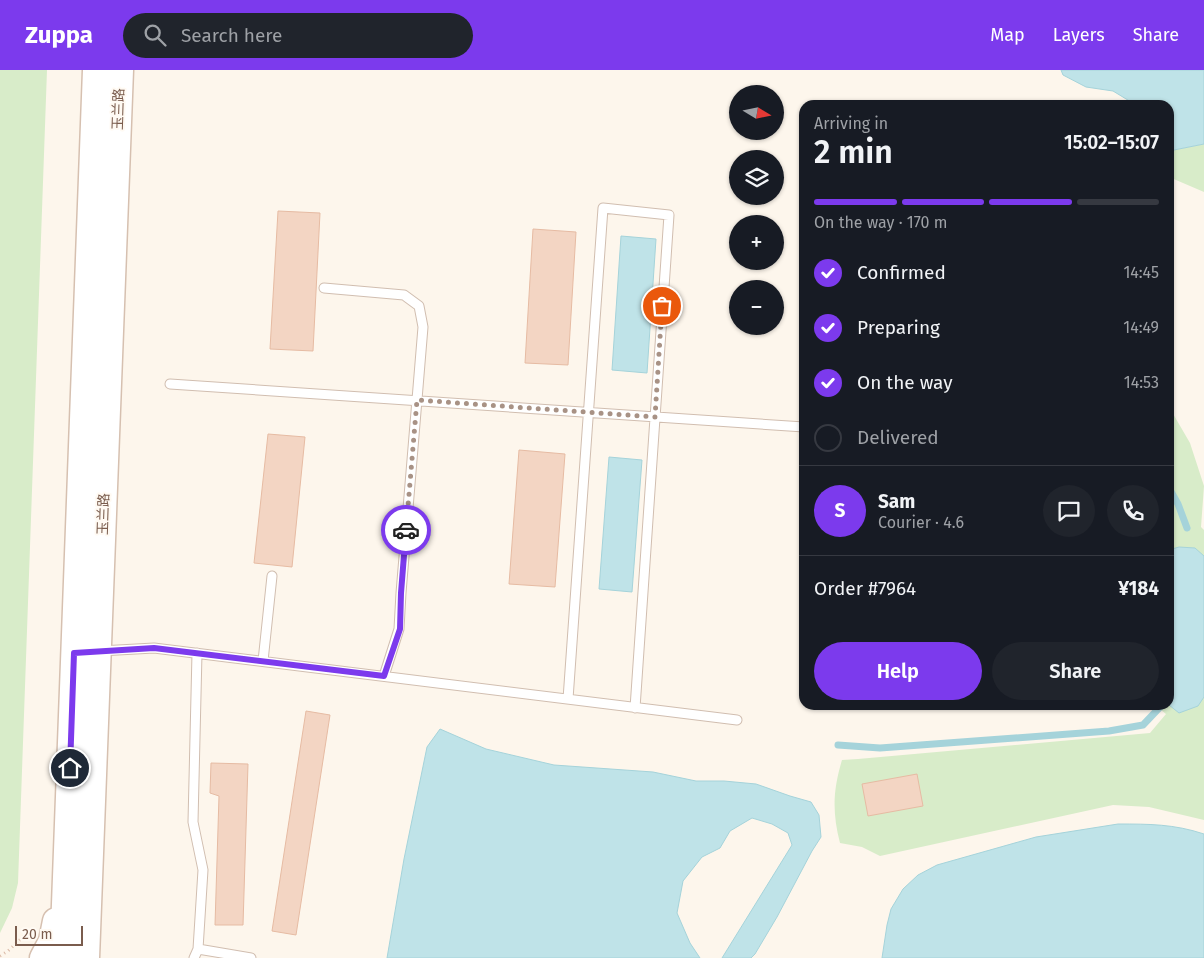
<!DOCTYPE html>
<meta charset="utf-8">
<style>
:root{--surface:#171b24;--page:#20242c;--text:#f1f3f6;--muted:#9ea1a6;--line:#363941;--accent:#7c3aed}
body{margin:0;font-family:"Fira Sans","Noto Sans SC",sans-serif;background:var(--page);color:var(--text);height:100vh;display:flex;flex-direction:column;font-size:19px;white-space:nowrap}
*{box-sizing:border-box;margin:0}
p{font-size:16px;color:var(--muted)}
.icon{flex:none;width:28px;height:28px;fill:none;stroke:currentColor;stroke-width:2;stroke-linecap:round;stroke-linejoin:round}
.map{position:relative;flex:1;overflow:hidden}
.sheet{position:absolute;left:799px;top:30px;width:375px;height:610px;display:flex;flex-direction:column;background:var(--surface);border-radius:15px;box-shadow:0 1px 4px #0004}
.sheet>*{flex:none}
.needle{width:32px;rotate:100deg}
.tools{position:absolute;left:729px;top:15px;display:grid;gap:10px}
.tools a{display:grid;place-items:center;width:55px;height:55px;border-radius:50%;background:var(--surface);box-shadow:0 1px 4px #0004;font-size:25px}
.scale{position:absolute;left:15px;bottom:12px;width:68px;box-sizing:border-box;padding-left:5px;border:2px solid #7a5c4d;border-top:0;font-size:14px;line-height:18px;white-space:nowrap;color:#7a5c4d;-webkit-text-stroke:4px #fffaf3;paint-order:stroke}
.pin{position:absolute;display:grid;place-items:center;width:42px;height:42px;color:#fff;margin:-21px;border:2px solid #fff;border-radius:50%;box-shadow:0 1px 5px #0007}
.courier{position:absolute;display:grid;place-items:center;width:50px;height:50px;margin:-25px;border:4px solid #7c3aed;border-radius:50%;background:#fff;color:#222;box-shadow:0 1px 6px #0007}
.overview em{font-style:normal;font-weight:600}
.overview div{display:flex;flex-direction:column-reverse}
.overview{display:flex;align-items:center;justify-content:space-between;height:85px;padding:0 15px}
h1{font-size:32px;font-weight:600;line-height:38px}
.bar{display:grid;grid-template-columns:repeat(4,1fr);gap:8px 5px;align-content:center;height:60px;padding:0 15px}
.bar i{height:6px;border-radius:4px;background:var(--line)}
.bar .active{background:var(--accent)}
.bar p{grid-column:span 4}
.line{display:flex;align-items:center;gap:12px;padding:0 15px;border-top:1px solid var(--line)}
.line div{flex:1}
.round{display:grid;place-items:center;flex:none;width:52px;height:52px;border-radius:26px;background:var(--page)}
ol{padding:0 15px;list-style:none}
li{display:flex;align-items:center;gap:15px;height:55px}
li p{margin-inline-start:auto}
li .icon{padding:5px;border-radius:50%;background:var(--accent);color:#fff;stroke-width:4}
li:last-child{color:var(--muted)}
li i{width:28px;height:28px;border:2px solid var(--line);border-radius:50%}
.button{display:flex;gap:10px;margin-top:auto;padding:10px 15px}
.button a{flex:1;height:58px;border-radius:30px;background:var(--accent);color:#fff;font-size:20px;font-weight:600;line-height:58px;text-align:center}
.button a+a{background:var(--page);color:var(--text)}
header{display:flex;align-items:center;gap:30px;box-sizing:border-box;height:70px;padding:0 25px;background:var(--accent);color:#fff}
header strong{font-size:24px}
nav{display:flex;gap:28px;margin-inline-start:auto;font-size:18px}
.search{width:350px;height:45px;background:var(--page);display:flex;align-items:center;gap:12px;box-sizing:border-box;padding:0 18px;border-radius:28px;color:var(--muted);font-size:19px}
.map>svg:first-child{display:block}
.green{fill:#d8ecc9}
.water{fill:#bfe3e8;stroke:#a5d3da}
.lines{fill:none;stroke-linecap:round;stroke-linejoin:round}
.stream{stroke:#a5d3da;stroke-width:7}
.building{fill:#f3d5c3;stroke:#e6bba3}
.lane-casing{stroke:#d1beb0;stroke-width:11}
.secondary-casing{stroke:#d6c0b0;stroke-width:29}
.path{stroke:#d9b8a5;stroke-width:3;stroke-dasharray:1 4;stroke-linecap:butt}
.lane{stroke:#fff;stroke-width:9}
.secondary{stroke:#fff;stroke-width:26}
.done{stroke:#a89285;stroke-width:5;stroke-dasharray:0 9}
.route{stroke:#7c3aed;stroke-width:6}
.labels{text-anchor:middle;stroke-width:4;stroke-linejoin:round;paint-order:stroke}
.street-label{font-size:14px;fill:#7a5c4d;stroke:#fffaf3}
</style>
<header>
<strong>Zuppa</strong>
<div class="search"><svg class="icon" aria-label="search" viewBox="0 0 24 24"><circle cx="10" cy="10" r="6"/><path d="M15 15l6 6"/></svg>Search here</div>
<nav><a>Map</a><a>Layers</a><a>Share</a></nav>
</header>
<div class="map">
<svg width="1204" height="888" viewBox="0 0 1204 888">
<rect width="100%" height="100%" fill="#fdf6ec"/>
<path class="green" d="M0 0H47L18 813 12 838 0 863Z
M1204 74V122L1169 107V81Z
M1169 329 1172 342 1190 373 1204 416 1201 457 1204 460V750L1149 737 1113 735 880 786 862 777 840 773C832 742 833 720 842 690L858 689 1150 663 1166 644 1155 635H1169Z"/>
<path class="water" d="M1061 0H1204V74L1169 81V35H1136L1113 21 1086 17 1063 5Z
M621 166 656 169 647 303 612 300Z
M609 387 642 390 632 522 599 519Z
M1179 477 1195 478 1204 486V627L1198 636 1179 643 1169 635V480Z
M440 659 486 679 554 695 653 702 696 711H724L756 714 790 726 811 732 819 745 821 767 812 781 777 847 755 884 751 888H722L792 775 788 763 772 754 752 748 730 761 720 778 702 787 683 811 677 843 690 873 700 888H387L404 789 427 677Z
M1118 754C1149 754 1174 754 1204 764V888H882L887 855 891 839 903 819 918 805 937 795 1036 767Z"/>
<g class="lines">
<path class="stream" d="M1169 418 1178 434 1187 458
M838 675 880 678 1109 661 1143 655 1162 635"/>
</g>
<path class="building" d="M278 141 320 143 313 281 270 279Z
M533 159 576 162 568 295 525 293Z
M268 364 305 367 292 497 254 493Z
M519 380 565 384 555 517 509 514Z
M306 641 330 645 296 865 272 861Z
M211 693 248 694 243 855H215L219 726 210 723Z
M917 704 923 736 868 746 862 714Z"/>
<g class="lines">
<g class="lane-casing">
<path id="lane" d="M324 218 404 225 419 236 423 257 401 523 399 559 384 606
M170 314 804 357
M100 581 154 578 737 650
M263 591 272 506
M568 629 603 138 669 145 635 638
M198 879 251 888
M194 888 198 879 203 800 193 752 197 583"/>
</g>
<g class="secondary-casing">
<path id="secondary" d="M43 888 52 871 56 851
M63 888 96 0
M86 888 120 0"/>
</g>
<path class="path" d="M0 886 8 881 26 864"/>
<use href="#lane" class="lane"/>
<use href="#secondary" class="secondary"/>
</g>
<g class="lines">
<path class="done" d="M406 460 417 330 655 347 662 236"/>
<path class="route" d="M70 698 74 583 154 578 384 606 400 559 401 523 406 460"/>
</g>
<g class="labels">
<g class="street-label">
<text transform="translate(118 39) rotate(-88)" y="5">玉兰路</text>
<text transform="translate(103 444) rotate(-88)" y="5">玉兰路</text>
</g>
</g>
</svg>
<div class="tools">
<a><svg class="needle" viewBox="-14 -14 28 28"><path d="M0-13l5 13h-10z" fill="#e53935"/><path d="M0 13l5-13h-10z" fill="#9ea1a6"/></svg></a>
<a><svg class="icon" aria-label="layers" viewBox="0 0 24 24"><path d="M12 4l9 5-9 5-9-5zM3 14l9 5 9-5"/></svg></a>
<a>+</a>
<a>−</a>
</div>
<div class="scale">20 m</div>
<div class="pin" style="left:662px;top:236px;background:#ea580c"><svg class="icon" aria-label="bag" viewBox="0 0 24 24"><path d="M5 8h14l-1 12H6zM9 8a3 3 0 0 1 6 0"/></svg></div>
<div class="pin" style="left:70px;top:698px;background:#1f2937"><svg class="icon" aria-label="home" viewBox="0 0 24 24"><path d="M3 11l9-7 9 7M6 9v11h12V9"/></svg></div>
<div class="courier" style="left:406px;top:460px"><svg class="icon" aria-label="car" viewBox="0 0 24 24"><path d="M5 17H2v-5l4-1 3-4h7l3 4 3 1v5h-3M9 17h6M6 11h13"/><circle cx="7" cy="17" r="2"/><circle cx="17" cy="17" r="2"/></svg></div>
<section class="sheet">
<div class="overview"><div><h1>2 min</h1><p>Arriving in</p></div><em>15:02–15:07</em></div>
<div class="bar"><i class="active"></i><i class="active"></i><i class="active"></i><i></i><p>On the way · 170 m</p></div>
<ol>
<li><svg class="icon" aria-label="check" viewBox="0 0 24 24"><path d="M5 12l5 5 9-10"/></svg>Confirmed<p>14:45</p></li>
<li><svg class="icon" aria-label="check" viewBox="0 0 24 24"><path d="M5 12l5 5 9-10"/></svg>Preparing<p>14:49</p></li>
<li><svg class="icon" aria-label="check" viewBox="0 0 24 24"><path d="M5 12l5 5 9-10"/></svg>On the way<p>14:53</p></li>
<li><i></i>Delivered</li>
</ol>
<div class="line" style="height:90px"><b class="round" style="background:var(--accent);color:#fff">S</b><div><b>Sam</b><p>Courier · 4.6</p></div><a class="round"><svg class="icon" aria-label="chat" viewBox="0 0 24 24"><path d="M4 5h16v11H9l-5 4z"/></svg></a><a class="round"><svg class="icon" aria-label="phone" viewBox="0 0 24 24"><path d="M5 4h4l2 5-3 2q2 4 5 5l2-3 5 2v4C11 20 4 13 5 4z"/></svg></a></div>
<div class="line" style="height:65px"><div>Order #7964</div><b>¥184</b></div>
<div class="button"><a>Help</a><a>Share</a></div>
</section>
</div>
